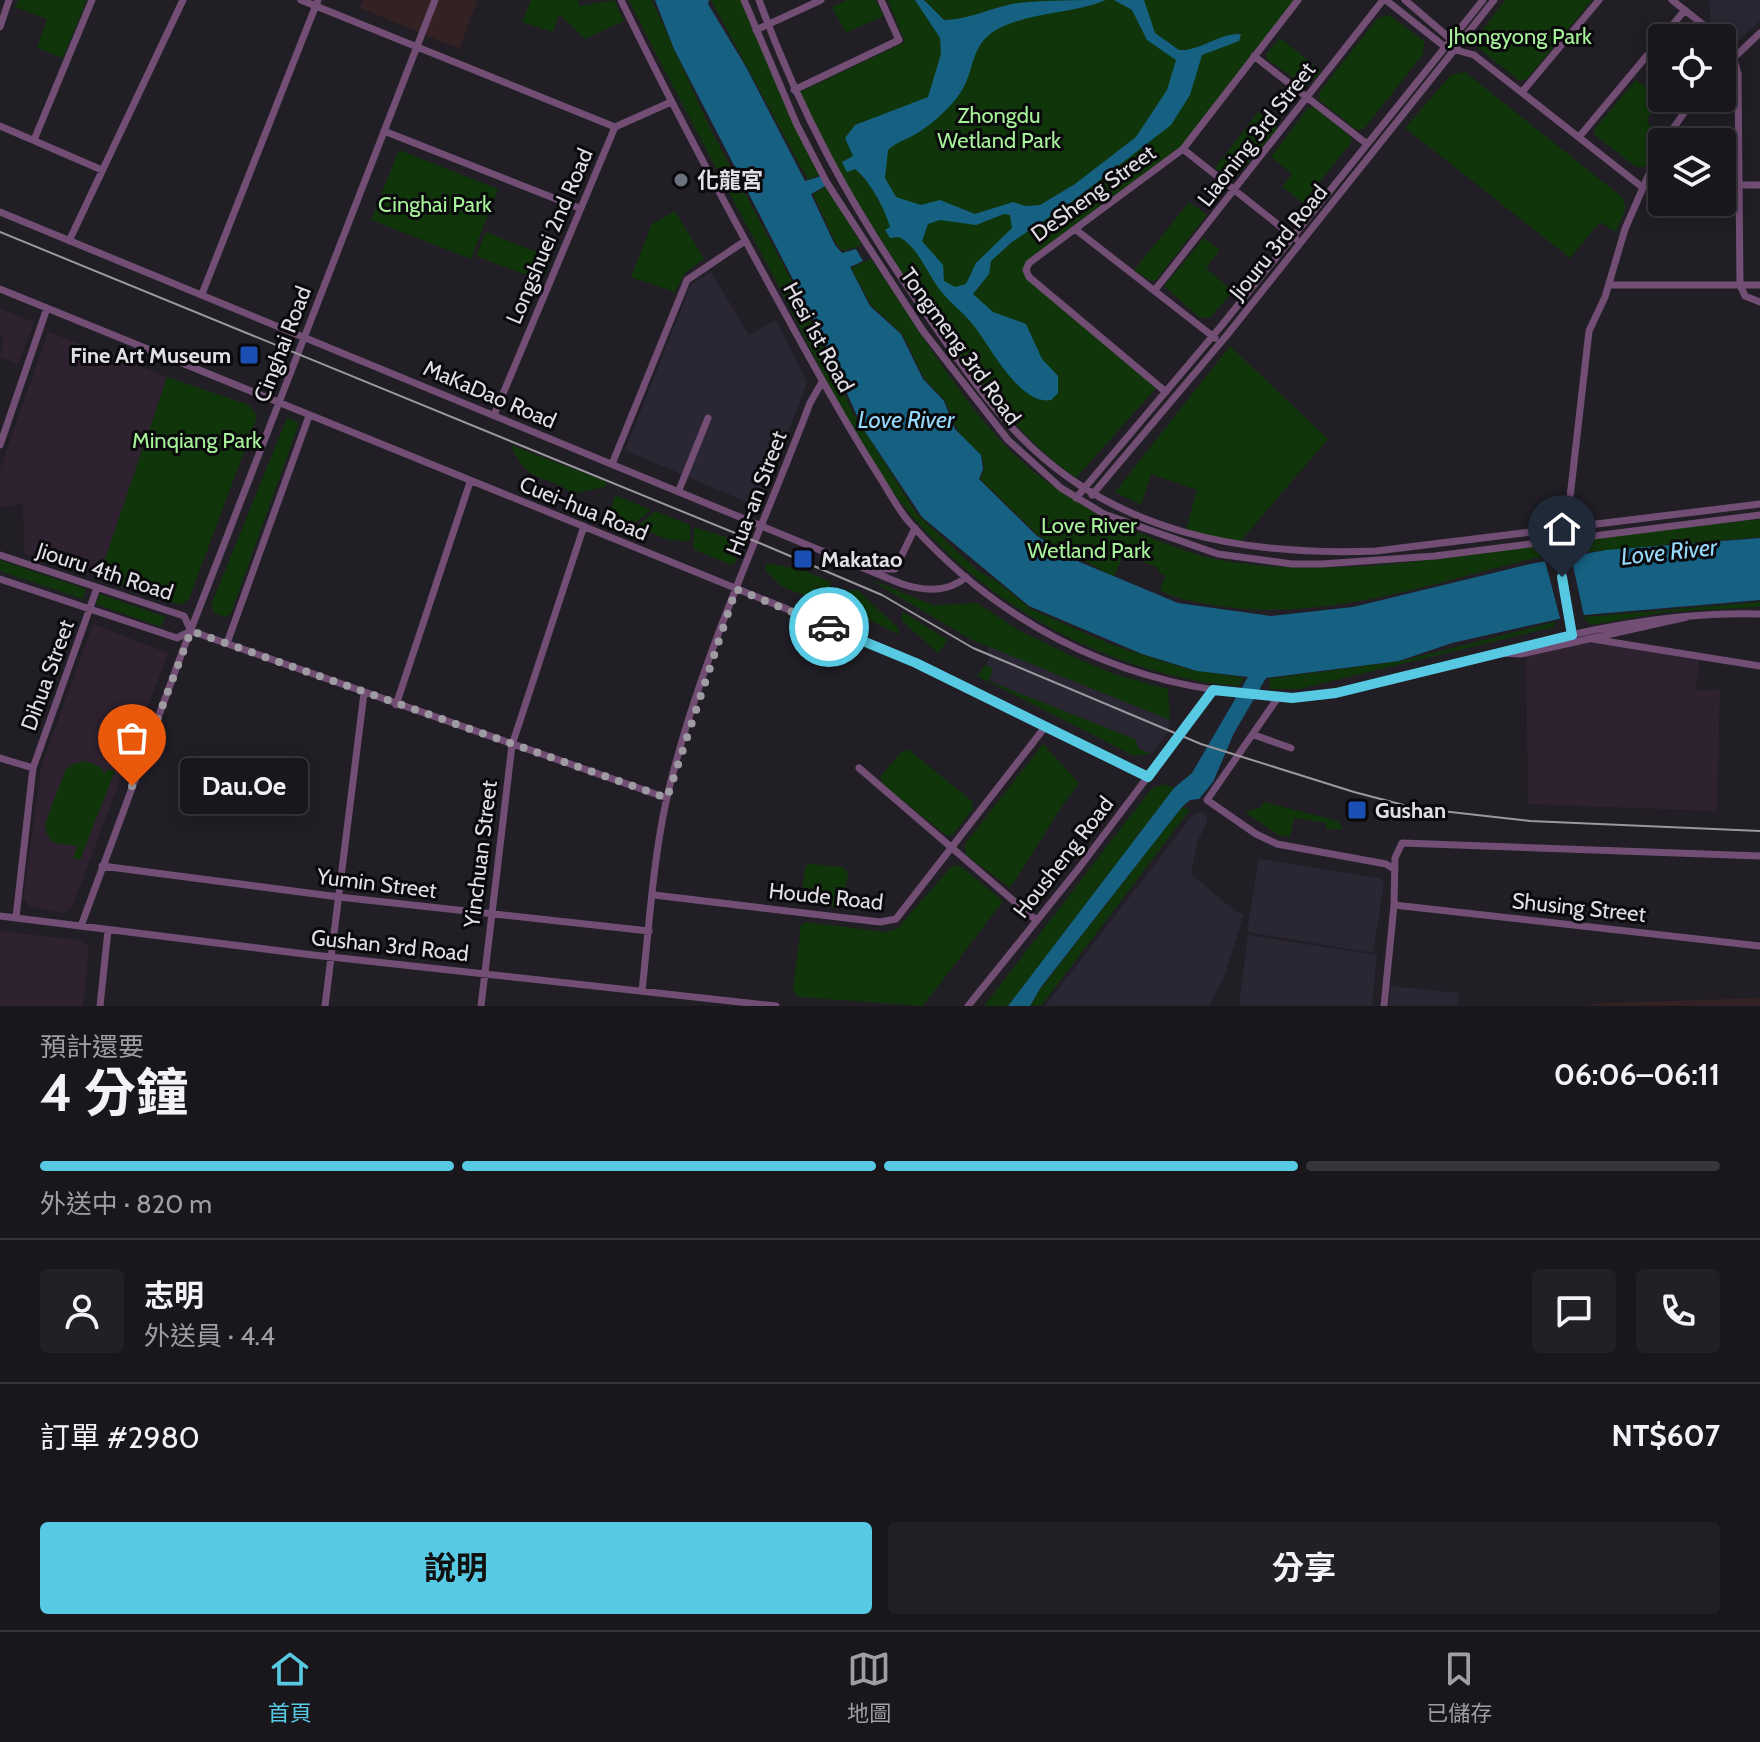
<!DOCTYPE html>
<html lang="zh-TW">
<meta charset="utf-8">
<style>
:root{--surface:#19161c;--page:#221f25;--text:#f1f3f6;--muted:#9f9fa3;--line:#37353b;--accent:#57c9e2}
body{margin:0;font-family:Cabin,"Noto Sans TC",sans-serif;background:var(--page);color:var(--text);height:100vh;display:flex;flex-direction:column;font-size:30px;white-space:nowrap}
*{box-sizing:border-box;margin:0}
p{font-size:26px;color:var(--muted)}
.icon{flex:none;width:44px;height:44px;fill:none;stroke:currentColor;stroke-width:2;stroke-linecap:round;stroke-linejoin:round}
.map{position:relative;height:1006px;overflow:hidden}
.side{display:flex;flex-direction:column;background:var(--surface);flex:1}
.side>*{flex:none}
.tools{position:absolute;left:1648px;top:24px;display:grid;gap:16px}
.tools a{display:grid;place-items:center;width:88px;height:88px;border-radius:8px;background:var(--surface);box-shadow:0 4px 20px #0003,0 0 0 2px var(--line);font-size:40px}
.pin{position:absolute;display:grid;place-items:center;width:68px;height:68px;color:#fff;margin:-82px -34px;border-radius:50% 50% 50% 0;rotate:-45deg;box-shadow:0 0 8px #0007}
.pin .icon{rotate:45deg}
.courier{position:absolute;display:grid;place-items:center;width:80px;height:80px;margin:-40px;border:6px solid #57c9e2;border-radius:50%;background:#fff;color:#222;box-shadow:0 2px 10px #0007}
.bubble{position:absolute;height:56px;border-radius:8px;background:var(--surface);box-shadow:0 4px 20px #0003,0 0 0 2px var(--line);font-size:26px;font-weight:700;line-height:56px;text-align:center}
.headline em{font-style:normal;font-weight:700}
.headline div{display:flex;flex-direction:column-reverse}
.headline{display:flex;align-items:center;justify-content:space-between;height:136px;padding:0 40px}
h1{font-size:52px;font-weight:700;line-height:60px}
.bar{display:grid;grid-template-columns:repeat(4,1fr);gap:12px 8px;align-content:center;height:96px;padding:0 40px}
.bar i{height:10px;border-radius:6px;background:var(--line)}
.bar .on{background:var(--accent)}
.bar p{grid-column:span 4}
.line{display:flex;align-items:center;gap:20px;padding:0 40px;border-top:2px solid var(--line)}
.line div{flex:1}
.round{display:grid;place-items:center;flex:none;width:84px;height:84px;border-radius:8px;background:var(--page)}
.button{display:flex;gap:16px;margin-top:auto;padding:16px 40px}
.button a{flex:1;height:92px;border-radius:8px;background:var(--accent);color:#111;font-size:32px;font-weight:700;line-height:92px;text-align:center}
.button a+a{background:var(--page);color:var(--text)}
.dock{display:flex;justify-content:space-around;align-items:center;height:112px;border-top:2px solid var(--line);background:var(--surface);font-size:22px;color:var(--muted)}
.dock a{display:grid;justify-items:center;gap:4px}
.dock .on{color:var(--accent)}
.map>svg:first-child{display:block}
.commercial{fill:#342124}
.built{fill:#2b2634}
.education{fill:#2f2230}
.green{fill:#11350a}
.water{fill:#166182;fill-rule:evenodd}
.pier{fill:#211e26}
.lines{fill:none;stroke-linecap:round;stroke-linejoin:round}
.minor{stroke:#724e75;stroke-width:7}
.tram{stroke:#9b989f;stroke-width:2}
.done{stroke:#9e9ba2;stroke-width:8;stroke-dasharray:0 14.4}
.route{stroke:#57c9e2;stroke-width:10}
.worship-dot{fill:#6b7280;stroke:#0a090c;stroke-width:3}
.transit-dot{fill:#1a4fb4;stroke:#0a090c;stroke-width:3}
.labels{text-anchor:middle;stroke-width:6;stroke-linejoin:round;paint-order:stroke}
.park-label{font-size:22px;fill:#a6f199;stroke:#0a090c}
.street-label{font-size:22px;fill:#e1dfe5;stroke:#0a090c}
.poi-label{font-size:22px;font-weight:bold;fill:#e1dfe5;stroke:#0a090c;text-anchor:start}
.water-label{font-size:24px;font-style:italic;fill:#97dafd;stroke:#0a090c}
</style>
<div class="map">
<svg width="1760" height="1006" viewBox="0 0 1760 1006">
<rect width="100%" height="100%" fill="#211e26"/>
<path class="commercial" d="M363 0H477L460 49 360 8Z
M1760 998V1006H1584L1604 1003Z"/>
<path class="built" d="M1709 0H1760V21L1736 43 1711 24Z
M711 272 749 335 776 320 807 382 762 502 756 506 625 450 691 284Z
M988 646 1170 720 1167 733 1152 754 989 680 993 668 985 665 989 660Z
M1202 811 1207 816 1206 825 1197 842 1191 874 1236 912 1244 914 1224 977 1209 1006H1045L1193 815Z
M1259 859 1379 878 1384 883 1373 953 1247 932Z
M1248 935 1377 955 1372 1006H1239Z
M1391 986 1459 993 1457 1006H1389Z"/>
<path class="education" d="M0 309 34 322 18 364 0 357 4 337 0 335Z
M48 332 167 377 99 577 24 553 23 503 0 508V469Z
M93 624 168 653 72 907 63 913 29 906 23 898 41 768Z
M1587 643 1699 657 1696 690H1720L1717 811 1528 804 1526 653Z
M0 931 78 940 89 946 83 1006H0Z"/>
<path class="green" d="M18 0H87L63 58 37 48 47 19 15 7Z
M531 0H578L580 6 614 0 624 21 585 39 559 14 553 32 522 22Z
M629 0H652L710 128 794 285 852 411 917 514 977 570 995 580 1031 609 1110 644 1155 659 1188 669 1244 678 1239 686C1117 676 997 612 916 521 858 455 809 343 767 264 721 176 673 89 629 0Z
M711 0H742L821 174 808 180Z
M847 0H876L884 16 846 33 832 7Z
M888 0H1295L1183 149 1026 270 1156 388 1076 478C1028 445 994 400 959 354 897 271 845 185 798 93L905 42Z
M1505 0H1592L1527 79 1520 81 1477 47 1475 40Z
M1389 15 1424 41 1423 54 1364 129 1357 130 1319 100 1320 91 1378 18Z
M1280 38 1322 71 1306 87 1267 59V53Z
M1465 72 1622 197 1626 207 1616 232 1600 222 1570 258 1405 128 1451 75Z
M1636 80 1654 93 1662 82V98L1655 93 1661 99 1647 119 1649 125 1663 134 1644 167H1636L1596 136 1594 130Z
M1314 107 1351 137V143L1303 203 1282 187 1292 174 1271 157 1308 108Z
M1258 112 1278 128 1233 181 1215 168Z
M399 150 498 189 471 259 371 220Z
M827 186 862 245 843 251 836 244 813 194Z
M1189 202 1207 215 1156 280 1151 281 1134 270Z
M675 211 704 259 685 273 675 292 631 277 652 224Z
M486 232 552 258 542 281 476 256Z
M1204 238 1220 250 1206 268 1233 291 1211 317 1200 318 1164 286Z
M871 259C911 317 947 379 993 432 1027 472 1072 502 1119 524 1150 537 1182 552 1215 559 1324 580 1438 559 1546 544L1548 555C1422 584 1300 635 1169 595L1160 590 1165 576 1158 572 1159 568 1131 557 1129 561 1122 558 1114 577 1039 536 980 479 984 469 982 456 961 438 945 401 924 378 903 335 871 305 851 268Z
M1230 346 1328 439 1239 543 1186 530 1197 490 1151 474 1141 505 1115 492Z
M167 377 249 405 257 417 189 599 181 605 99 577Z
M287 418 297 421 298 426 231 613 225 617 214 613 211 605Z
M511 445 607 482 605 487 573 494C543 471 529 487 511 445Z
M615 496 620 497 651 510 633 525 609 516Z
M655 511 690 525V541L669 540 636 527Z
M1760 519V537L1573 553V540Z
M694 527 726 537 738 556 735 563 731 565 693 549Z
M0 560 86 589 83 599 0 571Z
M767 563 803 570 831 582 827 605 823 603 827 590 818 587 813 599 781 586 765 570Z
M867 578 933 605 977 603 1018 630 1076 658 1114 674 1168 689 1170 720 972 640Z
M858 590 899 629 898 634 835 603 845 591Z
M99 594 165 617 161 627 96 604Z
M1760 602V607L1666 612 1590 625 1584 617Z
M903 612 948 640 938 653 901 620Z
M1555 622 1554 627 1299 689H1270L1269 679 1401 661Z
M985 665 993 668 989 681 1135 739 1139 749 1152 754 1134 756 977 676Z
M1043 744 1079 783C1053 817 1034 853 1010 888L966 855 965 844Z
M909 750 972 801 973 809 953 834 947 836 882 784 881 776 902 751Z
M86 761 99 766 105 774 108 769 115 771 80 860 73 858 77 846 54 843 47 834 45 824 65 771 72 764Z
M1163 784 1174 788 1008 1006H984L1151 789Z
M1264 802 1338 821 1343 829H1326V823L1294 818 1290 837 1278 835 1245 812 1261 807Z
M1182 807 1190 810 1041 1006H1030L1041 988Z
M809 864 843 867 848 872 844 904 839 908 806 903 801 898 805 867Z
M959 865 1003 901 923 1006 798 997 793 990 801 925 806 922 885 932 897 929 951 867Z"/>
<path class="water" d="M655 0H709L708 4 746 67 805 181 821 176 827 185 811 194 835 245 842 253 856 249 863 261 850 267 870 306 901 334 923 379 944 401 955 429 981 455 983 469 979 479 1037 536 1075 560 1178 603 1271 616 1353 607 1530 564 1606 550 1760 538V600L1572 616 1452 643 1399 661 1266 678 1234 733 1213 782 1199 799 1190 800 1182 807 1041 987 1030 1006H1008L1174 788 1192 773 1248 677 1197 671 1142 654 1029 606 922 517 862 427 816 324 674 49Z
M915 0H924L944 20C972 19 992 7 1018 3 1047 0 1077 0 1106 0 1074 13 1038 12 1006 25 965 42 979 71 956 99 946 111 933 123 919 132 909 139 897 141 888 150L885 178 896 197 921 205 940 200 975 214 1013 202 1025 206 1040 205 1075 184 1136 137 1167 90 1176 60 1147 40 1132 10 1114 0H1144L1155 33 1179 50C1202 51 1218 33 1241 34L1239 41 1202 55 1190 95 1171 125 1069 204 1012 242 991 261 989 274 973 294 993 312 1026 324 1042 359 1058 376V393L1051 400C1020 406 990 346 974 326 964 313 950 303 940 290 927 273 918 247 899 237L890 238 885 230 890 227C885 209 870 181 855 169L847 172 842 162 853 156 845 138 855 125 928 97 941 54 940 38ZM1004 214 1010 215 1012 228 976 263 966 284 955 287 944 281 943 265 922 241 928 224 940 220 976 225Z"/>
<path class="pier" d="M1570 552 1584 616 1561 622 1544 557Z"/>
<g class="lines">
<path class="minor" d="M301 0 615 127
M621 0C676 114 736 224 797 335 824 384 851 433 881 479 890 494 899 511 910 523 996 620 1111 680 1239 693 1261 695 1285 699 1307 697 1345 693 1381 681 1418 672 1531 645 1643 610 1760 614
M744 0 797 125 827 183 923 331 1008 440 1061 488 1104 514 1218 554 1292 564H1322L1435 556 1760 515
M759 0C800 112 851 207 920 305 951 349 981 396 1019 435 1115 534 1244 556 1376 551L1760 504
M1386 0 1445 47 1474 55 1642 187H1662
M1405 0 1454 42
M1672 0 1720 38
M0 27 9 0
M756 30 821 0
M1722 40 1731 48 1738 74 1740 285 1745 296 1760 302
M1254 56 1367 144
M1722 69 1760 33
M794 90 899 40 881 0
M1522 92 1599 0
M0 126 102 170
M384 131 579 208
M1579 137 1685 10
M34 140 92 0
M1664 142 1694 98
M1183 149 1296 239
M1722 185H1760
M0 212 902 584C924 591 948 593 966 577
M1075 229 1215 338
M69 241 183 0
M1609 285H1760
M0 289 900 655 1148 777
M1155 290 1383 0
M202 294 318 0
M1166 392 1029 277 1026 270 1029 263 1183 149 1298 0
M494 415 615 127 671 102
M0 445 47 308
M612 464 687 280 745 241
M679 490 708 418
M1092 495 1227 335 1494 0
M1076 498 1222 325 1483 0
M0 555 184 616 191 631 667 798
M872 569H895L915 528
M0 579 177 638 191 631
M1572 635 1559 548 1568 515 1589 331 1605 297 1625 229 1662 144
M1592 639 1760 666
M227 643 309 416
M1500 653 1521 654 1687 617
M1279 696 1207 800 1256 834 1277 844 1386 864 1394 869
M396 705 470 482
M1254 735 1291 748
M0 758 33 768
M859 768 1036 920
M102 866 339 897 649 931
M654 895 880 922 896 919 1045 727
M1394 905 1760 946
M0 916 313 955 776 1006
M16 917 33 768 97 588
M81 926 183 650 435 0
M642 991C649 927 653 860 667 797 699 661 761 533 810 403L822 382
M100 1006 108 930
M325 1006 364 693
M481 1006 512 745 584 526
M968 1006 1079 868 1213 690
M1384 1006 1394 905 1395 858 1402 843 1760 856"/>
<path class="tram" d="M0 232 769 547 882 595 973 648 1201 744 1354 792 1415 808 1530 821 1760 831"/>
</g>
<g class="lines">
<path class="done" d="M132 786 191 631 667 798 736 589 829 627"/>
<path class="route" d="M829 627 916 663 1148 777 1213 690 1292 698 1336 693 1572 635 1562 577"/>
</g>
<circle class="worship-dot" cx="681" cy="180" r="8"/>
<g class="transit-dot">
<rect x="239" y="345" width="20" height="20" rx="4"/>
<rect x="793" y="549" width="20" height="20" rx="4"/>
<rect x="1347" y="800" width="20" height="20" rx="4"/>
</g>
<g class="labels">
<g class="park-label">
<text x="1520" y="44">Jhongyong Park</text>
<text x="999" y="123">Zhongdu<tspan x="999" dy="25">Wetland Park</tspan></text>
<text x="435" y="212">Cinghai Park</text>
<text x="197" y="448">Minqiang Park</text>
<text x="1089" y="533">Love River<tspan x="1089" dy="25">Wetland Park</tspan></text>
</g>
<g class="street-label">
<text transform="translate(1256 134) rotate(-52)" y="8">Liaoning 3rd Street</text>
<text transform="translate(1093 193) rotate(-36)" y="8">DeSheng Street</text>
<text transform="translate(549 236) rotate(-67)" y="8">Longshuei 2nd Road</text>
<text transform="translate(1278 242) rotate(-51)" y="8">Jiouru 3rd Road</text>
<text transform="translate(819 337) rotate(61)" y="8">Hesi 1st Road</text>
<text transform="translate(282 344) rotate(-69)" y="8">Cinghai Road</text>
<text transform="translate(961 346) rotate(54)" y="8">Tongmeng 3rd Road</text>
<text transform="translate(490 394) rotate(23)" y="8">MaKaDao Road</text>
<text transform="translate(756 493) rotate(-69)" y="8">Hua-an Street</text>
<text transform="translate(584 508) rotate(22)" y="8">Cuei-hua Road</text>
<text transform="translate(105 571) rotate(18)" y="8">Jiouru 4th Road</text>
<text transform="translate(47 675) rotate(-70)" y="8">Dihua Street</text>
<text transform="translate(480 854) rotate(-83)" y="8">Yinchuan Street</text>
<text transform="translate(1063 857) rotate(-52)" y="8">Housheng Road</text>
<text transform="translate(377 883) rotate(7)" y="8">Yumin Street</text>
<text transform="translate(826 896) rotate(6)" y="8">Houde Road</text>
<text transform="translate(1579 907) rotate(6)" y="8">Shusing Street</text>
<text transform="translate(390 945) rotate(6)" y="8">Gushan 3rd Road</text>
</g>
<g class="poi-label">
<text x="697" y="188">化龍宮</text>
<text x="231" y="363" text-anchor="end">Fine Art Museum</text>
<text x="821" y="567">Makatao</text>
<text x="1375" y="818">Gushan</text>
</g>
<g class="water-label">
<text x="906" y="428">Love River</text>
<text transform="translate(1669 552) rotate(-6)" y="8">Love River</text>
</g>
</g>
</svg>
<div class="tools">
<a><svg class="icon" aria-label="locate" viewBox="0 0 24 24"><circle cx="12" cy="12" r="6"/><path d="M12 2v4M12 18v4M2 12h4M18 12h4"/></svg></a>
<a><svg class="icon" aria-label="layers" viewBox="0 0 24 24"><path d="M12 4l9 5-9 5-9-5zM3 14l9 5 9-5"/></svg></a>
</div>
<div class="pin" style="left:132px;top:786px;background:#ea580c"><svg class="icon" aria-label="bag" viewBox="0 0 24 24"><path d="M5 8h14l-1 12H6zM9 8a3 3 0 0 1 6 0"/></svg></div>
<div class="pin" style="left:1562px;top:577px;background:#1f2937"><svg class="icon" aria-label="home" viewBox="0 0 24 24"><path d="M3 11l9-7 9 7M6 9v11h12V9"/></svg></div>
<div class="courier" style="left:829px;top:627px"><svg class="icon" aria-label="car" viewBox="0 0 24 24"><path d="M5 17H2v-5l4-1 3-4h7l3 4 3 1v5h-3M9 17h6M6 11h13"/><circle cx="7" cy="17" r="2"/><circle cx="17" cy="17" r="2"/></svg></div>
<div class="bubble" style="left:180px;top:758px;width:128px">Dau.Oe</div>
</div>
<section class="side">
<div class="headline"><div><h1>4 分鐘</h1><p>預計還要</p></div><em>06:06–06:11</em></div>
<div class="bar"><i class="on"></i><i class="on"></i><i class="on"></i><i></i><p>外送中 · 820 m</p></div>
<div class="line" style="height:144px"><a class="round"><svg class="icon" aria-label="person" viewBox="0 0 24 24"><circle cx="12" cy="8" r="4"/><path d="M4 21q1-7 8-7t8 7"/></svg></a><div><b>志明</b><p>外送員 · 4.4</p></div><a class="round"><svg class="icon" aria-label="chat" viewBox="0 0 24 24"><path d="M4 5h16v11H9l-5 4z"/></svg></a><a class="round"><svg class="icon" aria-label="phone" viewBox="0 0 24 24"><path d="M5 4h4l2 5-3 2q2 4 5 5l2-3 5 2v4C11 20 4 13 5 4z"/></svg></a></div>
<div class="line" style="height:104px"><div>訂單 #2980</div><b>NT$607</b></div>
<div class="button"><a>說明</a><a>分享</a></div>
</section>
<nav class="dock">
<a class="on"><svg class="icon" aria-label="home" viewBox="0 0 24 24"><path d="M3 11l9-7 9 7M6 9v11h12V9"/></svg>首頁</a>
<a><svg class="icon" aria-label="map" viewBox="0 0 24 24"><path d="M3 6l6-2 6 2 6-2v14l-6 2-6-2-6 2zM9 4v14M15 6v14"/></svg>地圖</a>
<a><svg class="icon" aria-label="saved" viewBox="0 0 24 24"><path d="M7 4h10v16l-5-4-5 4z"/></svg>已儲存</a>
</nav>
